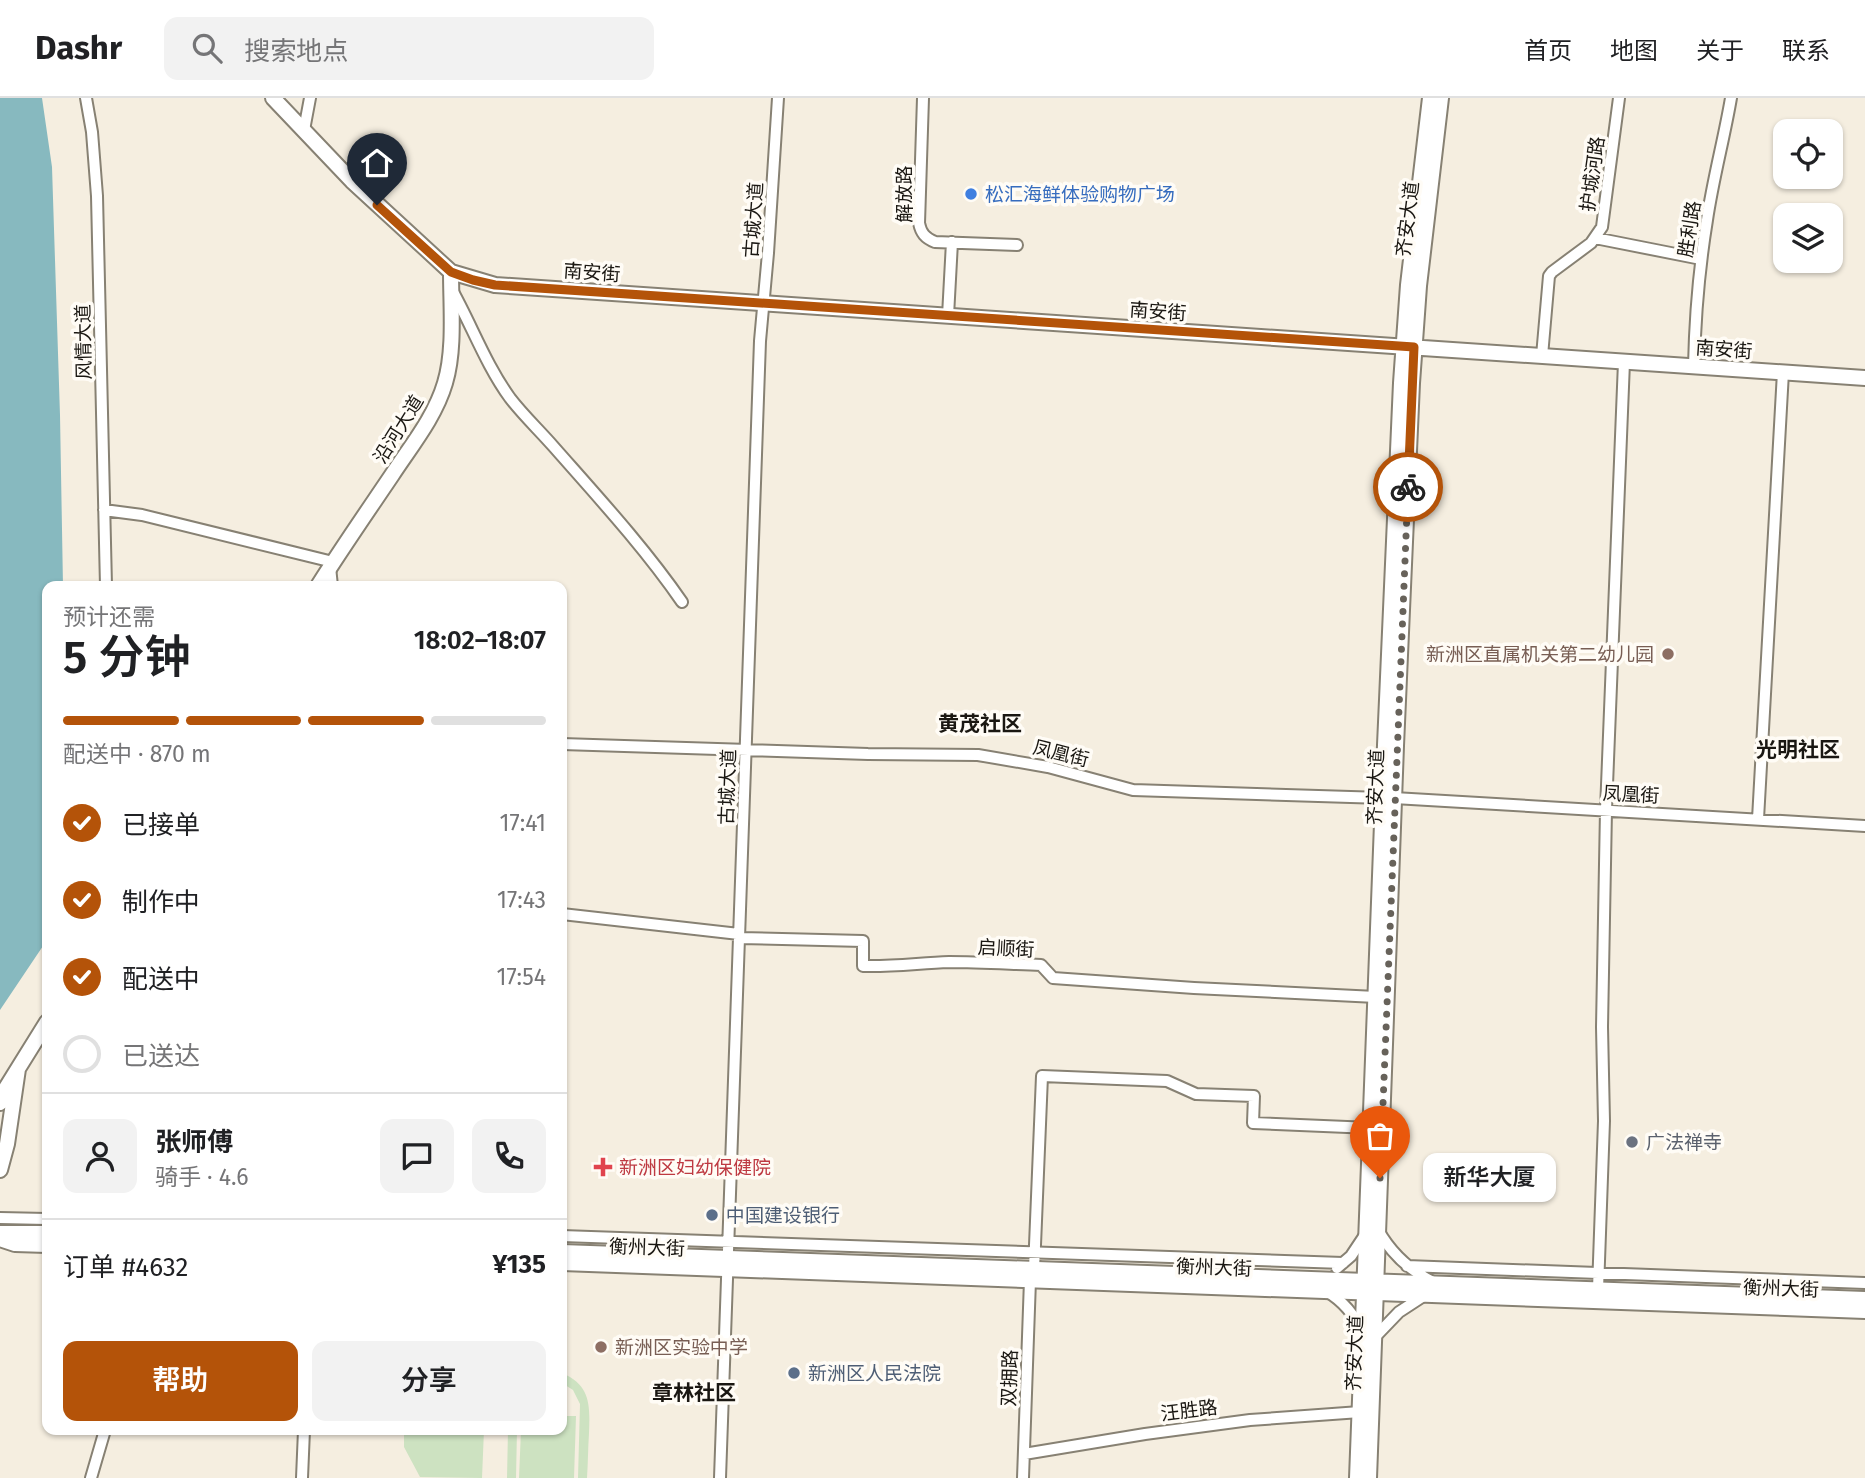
<!DOCTYPE html>
<html lang="zh">
<meta charset="utf-8">
<style>
:root{--surface:#fff;--page:#f2f2f2;--text:#202124;--muted:#757577;--line:#e0e0e0;--accent:#b45309}
body{margin:0;font-family:"Fira Sans","Noto Sans SC",sans-serif;background:var(--page);color:var(--text);height:100vh;display:flex;flex-direction:column;font-size:26px;white-space:nowrap}
*{box-sizing:border-box;margin:0}
p{font-size:23px;color:var(--muted)}
.icon{flex:none;width:38px;height:38px;fill:none;stroke:currentColor;stroke-width:2;stroke-linecap:round;stroke-linejoin:round}
.map{position:relative;flex:1;overflow:hidden}
.sheet{position:absolute;left:42px;top:483px;width:525px;height:854px;display:flex;flex-direction:column;background:var(--surface);border-radius:14px;box-shadow:0 2px 5px #0004}
.sheet>*{flex:none}
.controls{position:absolute;left:1773px;top:21px;display:grid;gap:14px}
.controls a{display:grid;place-items:center;width:70px;height:70px;border-radius:14px;background:var(--surface);box-shadow:0 2px 5px #0004;font-size:35px}
.pin{position:absolute;display:grid;place-items:center;width:60px;height:60px;color:#fff;margin:-72px -30px;border-radius:50% 50% 50% 0;rotate:-45deg;box-shadow:0 0 7px #0007}
.pin .icon{rotate:45deg}
.courier{position:absolute;display:grid;place-items:center;width:70px;height:70px;margin:-35px;border:5px solid #b45309;border-radius:50%;background:#fff;color:#222;box-shadow:0 2px 9px #0007}
.bubble{position:absolute;height:49px;border-radius:14px;background:var(--surface);box-shadow:0 2px 5px #0004;font-size:23px;font-weight:600;line-height:49px;text-align:center}
.head em{font-style:normal;font-weight:600}
.head div{display:flex;flex-direction:column-reverse}
.head{display:flex;align-items:center;justify-content:space-between;height:119px;padding:0 21px}
h1{font-size:46px;font-weight:600;line-height:52px}
.bar{display:grid;grid-template-columns:repeat(4,1fr);gap:10px 7px;align-content:center;height:84px;padding:0 21px}
.bar i{height:9px;border-radius:5px;background:var(--line)}
.bar .on{background:var(--accent)}
.bar p{grid-column:span 4}
.line{display:flex;align-items:center;gap:18px;padding:0 21px;border-top:2px solid var(--line)}
.line div{flex:1}
.round{display:grid;place-items:center;flex:none;width:74px;height:74px;border-radius:14px;background:var(--page)}
ol{padding:0 21px;list-style:none}
li{display:flex;align-items:center;gap:21px;height:77px}
li p{margin-inline-start:auto}
li .icon{padding:7px;border-radius:50%;background:var(--accent);color:#fff;stroke-width:4}
li:last-child{color:var(--muted)}
li i{width:38px;height:38px;border:4px solid var(--line);border-radius:50%}
.cta{display:flex;gap:14px;margin-top:auto;padding:14px 21px}
.cta a{flex:1;height:80px;border-radius:14px;background:var(--accent);color:#fff;font-size:28px;font-weight:600;line-height:80px;text-align:center}
.cta a+a{background:var(--page);color:var(--text)}
header{display:flex;align-items:center;gap:42px;box-sizing:border-box;height:98px;padding:0 35px;background:var(--surface);border-bottom:2px solid var(--line)}
header strong{font-size:33px}
nav{display:flex;gap:38px;margin-inline-start:auto;font-size:24px}
.search{width:490px;height:63px;background:var(--page);display:flex;align-items:center;gap:18px;box-sizing:border-box;padding:0 24px;border-radius:14px;color:var(--muted);font-size:26px}
.map>svg:first-child{display:block}
.green{fill:#cde2c1}
.water{fill:#87b9bf}
.lines{fill:none;stroke-linecap:round;stroke-linejoin:round}
.minor-casing{stroke:#878173;stroke-width:14}
.major-casing{stroke:#878173;stroke-width:18}
.minor{stroke:#fff;stroke-width:10}
.major{stroke:#fff;stroke-width:14}
.done{stroke:#67625a;stroke-width:7;stroke-dasharray:0 12.6}
.route{stroke:#b45309;stroke-width:9}
.shop-dot{fill:#3f7fe0;stroke:#fffcf6;stroke-width:2.5}
.education-dot{fill:#8d6e63;stroke:#fffcf6;stroke-width:2.5}
.worship-dot{fill:#6b7280;stroke:#fffcf6;stroke-width:2.5}
.health-dot{fill:#e0444e;stroke:#fffcf6;stroke-width:2.5}
.service-dot{fill:#5c6f8a;stroke:#fffcf6;stroke-width:2.5}
.labels{text-anchor:middle;stroke-width:7;stroke-linejoin:round;paint-order:stroke}
.street-label{font-size:19px;fill:#1a1712;stroke:#fffcf6}
.shop-label{font-size:19px;fill:#366cbe;stroke:#fffcf6;text-anchor:start}
.education-label{font-size:19px;fill:#785e54;stroke:#fffcf6;text-anchor:end}
.worship-label{font-size:19px;fill:#5b616d;stroke:#fffcf6;text-anchor:start}
.health-label{font-size:19px;fill:#be3a42;stroke:#fffcf6;text-anchor:start}
.service-label{font-size:19px;fill:#4e5e75;stroke:#fffcf6;text-anchor:start}
.neighbourhood-label{font-size:21px;font-weight:bold;fill:#1a1712;stroke:#fffcf6}
</style>
<header>
<strong>Dashr</strong>
<div class="search"><svg class="icon" aria-label="search" viewBox="0 0 24 24"><circle cx="10" cy="10" r="6"/><path d="M15 15l6 6"/></svg>搜索地点</div>
<nav><a>首页</a><a>地图</a><a>关于</a><a>联系</a></nav>
</header>
<div class="map">
<svg width="1865" height="1380" viewBox="0 0 1865 1380">
<rect width="100%" height="100%" fill="#f5eee0"/>
<path class="green" d="M562 1275C591 1287 590 1308 589 1335 588 1350 588 1365 587 1380H578L580 1306 573 1292 562 1285Z
M562 1318H576L574 1380H519L521 1332H562Z
M404 1332H484L482 1380 420 1379 404 1349Z
M508 1332H517L516 1380H507Z"/>
<path class="water" d="M0 0H42L52 69 60 317 63 488H47V842L0 912Z"/>
<g class="lines">
<g class="minor-casing">
<path id="minor" d="M86 0 92 34 97 98 106 488
M923 0 919 125C921 135 925 140 935 144L1017 147
M304 32 310 0
M1595 140 1701 161
M452 192C472 228 486 267 510 300 523 317 539 332 553 348 597 398 644 449 682 504
M948 218 952 144
M1542 258 1549 178 1552 174 1591 145 1602 129 1619 0
M1694 268C1695 219 1699 171 1707 122 1713 81 1724 41 1731 0
M104 412 142 417 333 464
M330 469 332 488
M562 646 868 656 978 657 1048 669 1133 692 1383 700
M1394 700 1865 728
M1758 721 1783 274
M562 816 739 836
M739 840 863 843V868C892 869 920 865 949 864 980 864 1010 866 1041 867L1053 880 1194 890 1376 899
M0 1120 47 1121
M1378 1132C1391 1155 1409 1172 1433 1184
M562 1138 1343 1165
M1407 1168 1865 1185
M1337 1170 1351 1158 1365 1137
M1034 1171 1042 978 1167 983 1196 996 1254 998 1253 1025 1371 1030
M1598 1191 1604 1023 1602 929 1606 712 1624 264
M1326 1193C1343 1203 1355 1217 1362 1235
M1374 1240 1399 1214 1425 1197
M1024 1356 1145 1336 1250 1322 1360 1314
M91 1380 105 1332
M302 1380 304 1332
M720 1380 760 243 768 155 778 0
M1023 1380 1030 1182"/>
</g>
<g class="major-casing">
<path id="major" d="M273 0 352 83 451 174 495 187 1865 280
M318 488C342 450 367 414 392 377 411 348 435 319 445 285 455 252 451 209 451 174
M0 1005 6 990 47 924
M0 1072 7 1046 18 971
M0 1135H47
M0 1141 15 1146 47 1147
M562 1154 1865 1201
M562 1165 1865 1213
M1357 1380 1385 647 1401 285 1408 187 1430 0
M1369 1380 1396 648 1412 285 1419 188 1441 0"/>
</g>
<use href="#minor" class="minor"/>
<use href="#major" class="major"/>
</g>
<g class="lines">
<path class="done" d="M1380 1080 1408 389"/>
<path class="route" d="M377 107 451 174 473 182 495 187 1414 249 1408 389"/>
</g>
<circle class="shop-dot" cx="971" cy="96" r="7"/>
<g class="education-dot">
<circle cx="1668" cy="556" r="7"/>
<circle cx="601" cy="1249" r="7"/>
</g>
<circle class="worship-dot" cx="1632" cy="1044" r="7"/>
<path class="health-dot" d="M599.5 1058.5h7v7h7v7h-7v7h-7v-7h-7v-7h7z"/>
<g class="service-dot">
<circle cx="712" cy="1117" r="7"/>
<circle cx="794" cy="1275" r="7"/>
</g>
<g class="labels">
<g class="street-label">
<text transform="translate(1592 76) rotate(-82)" y="7">护城河路</text>
<text transform="translate(904 96) rotate(-90)" y="7">解放路</text>
<text transform="translate(1407 121) rotate(-83)" y="7">齐安大道</text>
<text transform="translate(753 122) rotate(-86)" y="7">古城大道</text>
<text transform="translate(1689 131) rotate(-81)" y="7">胜利路</text>
<text transform="translate(592 174) rotate(4)" y="7">南安街</text>
<text transform="translate(1158 213) rotate(4)" y="7">南安街</text>
<text transform="translate(83 244) rotate(-91)" y="7">风情大道</text>
<text transform="translate(1724 251) rotate(4)" y="7">南安街</text>
<text transform="translate(398 331) rotate(-58)" y="7">沿河大道</text>
<text transform="translate(1061 655) rotate(14)" y="7">凤凰街</text>
<text transform="translate(727 689) rotate(-88)" y="7">古城大道</text>
<text transform="translate(1375 689) rotate(-88)" y="7">齐安大道</text>
<text transform="translate(1631 696) rotate(3)" y="7">凤凰街</text>
<text transform="translate(1006 850) rotate(3)" y="7">启顺街</text>
<text transform="translate(647 1149) rotate(2)" y="7">衡州大街</text>
<text transform="translate(1214 1169) rotate(2)" y="7">衡州大街</text>
<text transform="translate(1781 1190) rotate(2)" y="7">衡州大街</text>
<text transform="translate(1354 1255) rotate(-88)" y="7">齐安大道</text>
<text transform="translate(1009 1280) rotate(-88)" y="7">双拥路</text>
<text transform="translate(1189 1312) rotate(-7)" y="7">汪胜路</text>
</g>
<g class="shop-label">
<text x="985" y="103">松汇海鲜体验购物广场</text>
</g>
<g class="education-label">
<text x="1654" y="563">新洲区直属机关第二幼儿园</text>
<text x="615" y="1256" text-anchor="start">新洲区实验中学</text>
</g>
<g class="worship-label">
<text x="1646" y="1051">广法禅寺</text>
</g>
<g class="health-label">
<text x="619" y="1076">新洲区妇幼保健院</text>
</g>
<g class="service-label">
<text x="726" y="1124">中国建设银行</text>
<text x="808" y="1282">新洲区人民法院</text>
</g>
<g class="neighbourhood-label">
<text x="980" y="633">黄茂社区</text>
<text x="1798" y="659">光明社区</text>
<text x="694" y="1302">章林社区</text>
</g>
</g>
</svg>
<div class="controls">
<a><svg class="icon" aria-label="locate" viewBox="0 0 24 24"><circle cx="12" cy="12" r="6"/><path d="M12 2v4M12 18v4M2 12h4M18 12h4"/></svg></a>
<a><svg class="icon" aria-label="layers" viewBox="0 0 24 24"><path d="M12 4l9 5-9 5-9-5zM3 14l9 5 9-5"/></svg></a>
</div>
<div class="pin" style="left:1380px;top:1080px;background:#ea580c"><svg class="icon" aria-label="bag" viewBox="0 0 24 24"><path d="M5 8h14l-1 12H6zM9 8a3 3 0 0 1 6 0"/></svg></div>
<div class="pin" style="left:377px;top:107px;background:#1f2937"><svg class="icon" aria-label="home" viewBox="0 0 24 24"><path d="M3 11l9-7 9 7M6 9v11h12V9"/></svg></div>
<div class="courier" style="left:1408px;top:389px"><svg class="icon" aria-label="bike" viewBox="0 0 24 24"><circle cx="6" cy="16" r="4"/><circle cx="18" cy="16" r="4"/><path d="M6 16l4-8h5l3 8M10 8l3 8H6M13 5h3"/></svg></div>
<div class="bubble" style="left:1423px;top:1055px;width:133px">新华大厦</div>
<section class="sheet">
<div class="head"><div><h1>5 分钟</h1><p>预计还需</p></div><em>18:02–18:07</em></div>
<div class="bar"><i class="on"></i><i class="on"></i><i class="on"></i><i></i><p>配送中 · 870 m</p></div>
<ol>
<li><svg class="icon" aria-label="check" viewBox="0 0 24 24"><path d="M5 12l5 5 9-10"/></svg>已接单<p>17:41</p></li>
<li><svg class="icon" aria-label="check" viewBox="0 0 24 24"><path d="M5 12l5 5 9-10"/></svg>制作中<p>17:43</p></li>
<li><svg class="icon" aria-label="check" viewBox="0 0 24 24"><path d="M5 12l5 5 9-10"/></svg>配送中<p>17:54</p></li>
<li><i></i>已送达</li>
</ol>
<div class="line" style="height:126px"><a class="round"><svg class="icon" aria-label="person" viewBox="0 0 24 24"><circle cx="12" cy="8" r="4"/><path d="M4 21q1-7 8-7t8 7"/></svg></a><div><b>张师傅</b><p>骑手 · 4.6</p></div><a class="round"><svg class="icon" aria-label="chat" viewBox="0 0 24 24"><path d="M4 5h16v11H9l-5 4z"/></svg></a><a class="round"><svg class="icon" aria-label="phone" viewBox="0 0 24 24"><path d="M5 4h4l2 5-3 2q2 4 5 5l2-3 5 2v4C11 20 4 13 5 4z"/></svg></a></div>
<div class="line" style="height:91px"><div>订单 #4632</div><b>¥135</b></div>
<div class="cta"><a>帮助</a><a>分享</a></div>
</section>
</div>
